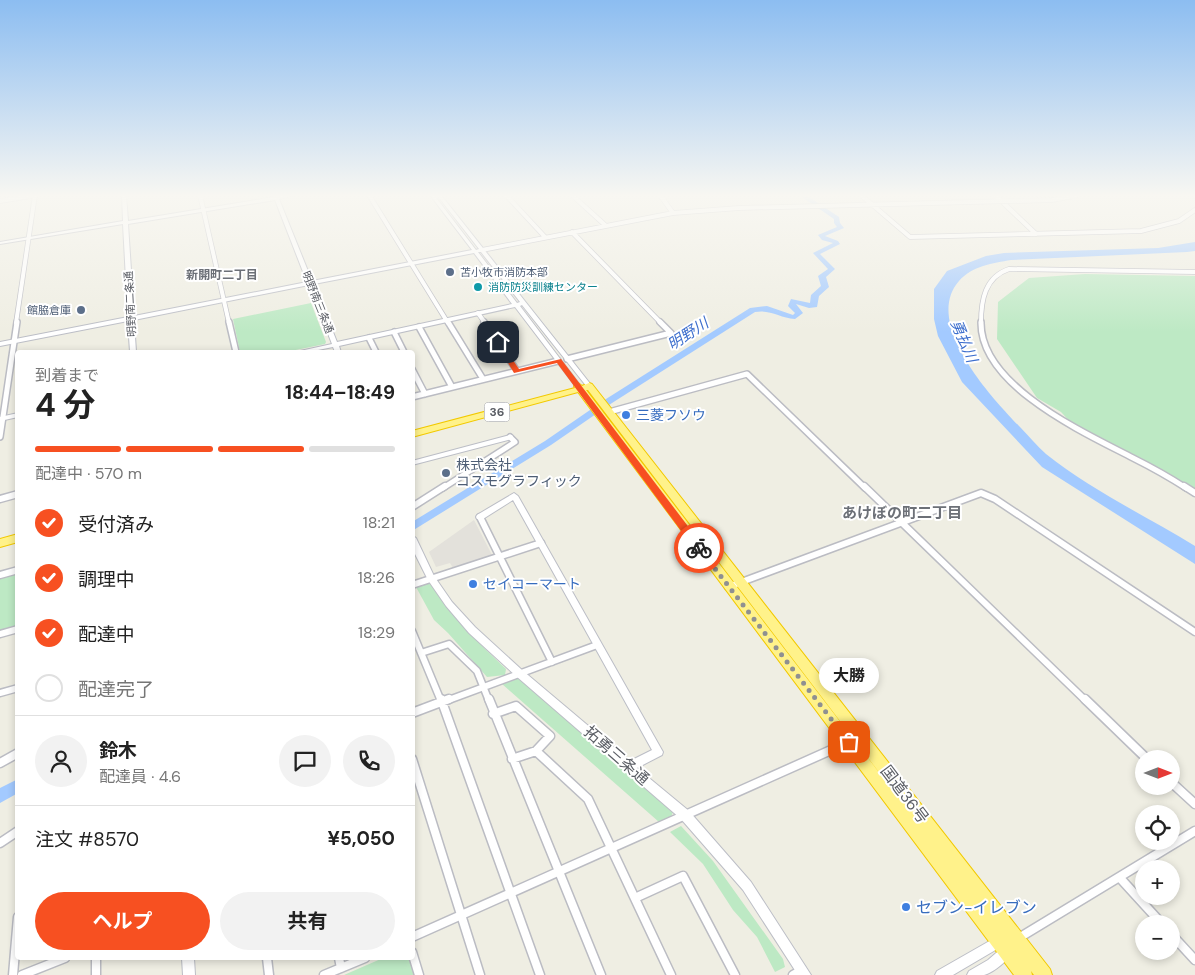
<!DOCTYPE html>
<html lang="ja">
<meta charset="utf-8">
<style>
:root{--surface:#fff;--page:#f2f2f2;--text:#222;--muted:#767676;--line:#e0e0e0;--accent:#f75021}
body{margin:0;font-family:"DM Sans","Noto Sans JP",sans-serif;background:var(--page);color:var(--text);height:100vh;display:flex;flex-direction:column;font-size:19px;white-space:nowrap}
*{box-sizing:border-box;margin:0}
p{font-size:16px;color:var(--muted)}
.icon{flex:none;width:28px;height:28px;fill:none;stroke:currentColor;stroke-width:2;stroke-linecap:round;stroke-linejoin:round}
.map{position:relative;flex:1;overflow:hidden}
.panel{position:absolute;left:15px;top:350px;width:400px;height:610px;display:flex;flex-direction:column;background:var(--surface);border-radius:5px;box-shadow:0 2px 8px #0003}
.panel>*{flex:none}
.needle{width:32px;rotate:90deg}
.buttons{position:absolute;left:1135px;top:750px;display:grid;gap:10px}
.buttons a{display:grid;place-items:center;width:45px;height:45px;border-radius:50%;background:var(--surface);box-shadow:0 2px 8px #0003;font-size:25px}
.pin{position:absolute;display:grid;place-items:center;width:42px;height:42px;color:#fff;margin:-21px;border-radius:10px;box-shadow:0 2px 8px #0006}
.courier{position:absolute;display:grid;place-items:center;width:50px;height:50px;margin:-25px;border:4px solid #f75021;border-radius:50%;background:#fff;color:#222;box-shadow:0 1px 6px #0007}
.bubble{position:absolute;height:35px;border-radius:18px;background:var(--surface);box-shadow:0 2px 8px #0003;font-size:16px;font-weight:700;line-height:35px;text-align:center}
.summary em{font-style:normal;font-weight:700}
.summary div{display:flex;flex-direction:column-reverse}
.summary{display:flex;align-items:center;justify-content:space-between;height:85px;padding:0 20px}
h1{font-size:32px;font-weight:700;line-height:38px}
.bar{display:grid;grid-template-columns:repeat(4,1fr);gap:8px 5px;align-content:center;height:60px;padding:0 20px}
.bar i{height:6px;border-radius:4px;background:var(--line)}
.bar .on{background:var(--accent)}
.bar p{grid-column:span 4}
.line{display:flex;align-items:center;gap:12px;padding:0 20px;border-top:1px solid var(--line)}
.line div{flex:1}
.round{display:grid;place-items:center;flex:none;width:52px;height:52px;border-radius:26px;background:var(--page)}
ol{padding:0 20px;list-style:none}
li{display:flex;align-items:center;gap:15px;height:55px}
li p{margin-inline-start:auto}
li .icon{padding:5px;border-radius:50%;background:var(--accent);color:#fff;stroke-width:4}
li:last-child{color:var(--muted)}
li i{width:28px;height:28px;border:2px solid var(--line);border-radius:50%}
.button{display:flex;gap:10px;margin-top:auto;padding:10px 20px}
.button a{flex:1;height:58px;border-radius:30px;background:var(--accent);color:#fff;font-size:20px;font-weight:700;line-height:58px;text-align:center}
.button a+a{background:var(--page);color:var(--text)}
.map>svg:first-child{display:block}
.industrial{fill:#e3e1db}
.green{fill:#bde9c4}
.water{fill:#a3caff}
.lines{fill:none;stroke-linecap:round;stroke-linejoin:round}
.river{fill:#a3caff;fill-rule:evenodd}
.street-far3-casing{stroke:#bbbcc3;stroke-width:5.5}
.street-far2-casing{stroke:#bbbcc3;stroke-width:8}
.street-far1-casing{stroke:#bbbcc3;stroke-width:9}
.street-casing{stroke:#bbbcc3;stroke-width:11}
.secondary-casing{stroke:#bcbec6;stroke-width:2}
.highway-casing{stroke:#f2c900;stroke-width:2}
.street-far3{stroke:#fff;stroke-width:4}
.street-far2{stroke:#fff;stroke-width:5}
.street-far1{stroke:#fff;stroke-width:6}
.street{stroke:#fff;stroke-width:8}
.secondary{fill:#fff;fill-rule:evenodd}
.highway{fill:#fff28a;fill-rule:evenodd}
.route{fill:#f75021}
.done{stroke:#8f9091;stroke-width:5;stroke-dasharray:0 9}
.service-dot{fill:#5c6f8a;stroke:#fff;stroke-width:2}
.culture-dot{fill:#0f9aa8;stroke:#fff;stroke-width:2}
.shop-dot{fill:#3f7fe0;stroke:#fff;stroke-width:2}
.labels{text-anchor:middle;stroke-width:4;stroke-linejoin:round;paint-order:stroke}
.far-service-label{font-size:11px;fill:#4e5e75;stroke:#fff;text-anchor:start}
.far-culture-label{font-size:11px;fill:#0d838f;stroke:#fff;text-anchor:start}
.far-street-label{font-size:11px;fill:#5b5e65;stroke:#fff}
.far-neighbourhood-label{font-size:12px;font-weight:bold;fill:#6c7077;stroke:#fff}
.shield{fill:#fff;stroke:#8c8e93;stroke-width:1}
.shield-label{font-size:12px;font-weight:bold;fill:#5b5e65}
.shop-label{font-size:14px;fill:#366cbe;stroke:#fff;text-anchor:start}
.service-label{font-size:14px;fill:#4e5e75;stroke:#fff;text-anchor:start}
.water-label{font-size:15px;font-style:italic;fill:#3c6ecd;stroke:#fff}
.neighbourhood-label{font-size:15px;font-weight:bold;fill:#6c7077;stroke:#fff}
.near-street-label{font-size:16px;fill:#5b5e65;stroke:#fff}
.near-shop-label{font-size:16px;fill:#366cbe;stroke:#fff;text-anchor:start}
</style>
<div class="map">
<svg width="1195" height="975" viewBox="0 0 1195 975">
<rect width="100%" height="100%" fill="#efeee3"/>
<path class="industrial" d="M474 520 492 555 453 568 450 563 436 567 429 552Z"/>
<path class="green" d="M1085 274 1195 276V491L1074 426 1061 412 1037 398 997 339 998 302 1029 278Z
M311 303 326 342 325 344 286 352H240L233 319Z
M17 573V626L0 631V578Z
M429 582C452 615 477 642 506 669L505 675 487 677 448 633 434 620 416 587Z
M518 678 621 763 673 812 671 817 659 822 502 684 511 679Z
M681 826 713 861 783 959 785 967 775 972 757 937 733 910 703 864 670 832Z
M383 958H410L414 975H344Z"/>
<path class="water" d="M1195 242V251L1187 252 1011 260C993 263 972 266 959 281 922 323 992 398 1020 427 1029 436 1037 446 1046 454 1091 490 1146 516 1195 546V564L1042 467 962 382 938 336 934 319V289L947 271 986 256 1004 253 1158 248Z"/>
<g class="lines">
<path class="river" d="M799 195H806L839 217 840 223 844 228 825 236 838 241 840 244 820 254 835 269 826 277 829 287 819 296 817 307 809 308 796 304 803 313 795 319C780 318 770 309 755 312L612 403 551 445 412 531V522L545 441 606 399 750 308 767 306 793 315 795 313 788 306 791 299 810 303 811 295 821 286 818 276 828 269 813 253 833 243 822 240 818 235 837 227 834 223V219Z
M18 779V793L0 803V788Z"/>
<g class="street-far3-casing">
<path id="street-far3" d="M200 195 229 323
M369 195 448 323
M506 195 545 237
M572 195 605 225
M660 195 673 213
M861 195 910 237 1141 231 1179 221 1195 210
M995 195 1036 234
M0 201 37 195
M572 232 661 323
M482 250 673 213 739 208 1052 200 1078 195
M478 313 485 323
M16 323 35 195
M981 323C981 300 985 277 1009 269L1195 272"/>
</g>
<g class="street-far2-casing">
<path id="street-far2" d="M229 322 236 352
M448 322 483 379
M484 322 517 371
M981 322C980 386 1085 433 1133 458 1151 467 1169 477 1186 488
M419 327 452 387
M394 332 404 352
M369 338 376 352
M567 359 671 333 660 322
M412 369 425 394
M412 397 558 361
M609 412 747 374 865 488
M0 437 17 322
M443 488 515 442 510 437"/>
</g>
<g class="street-far1-casing">
<path id="street-far1" d="M864 486 1086 701
M1184 486 1195 493
M0 499 18 494
M412 507 445 486
M480 517 552 662
M0 575 18 570
M412 585 541 543
M728 587 981 493 995 499 1195 632
M412 631 441 701
M0 634 18 629
M421 653 449 644 477 671 489 701
M0 693 18 688
M446 701 597 645"/>
</g>
<g class="street-casing">
<path id="street" d="M441 699 540 975
M489 699 601 975
M1085 699 1147 759
M412 713 449 699
M493 714 516 706 550 736 536 751 512 759
M536 751 588 799 671 975
M412 759 480 975
M0 763 18 753
M1171 782 1195 804
M0 843 18 831
M1120 878 1162 924
M635 898 683 876 735 975
M1171 934 1195 960
M412 937 849 742
M1017 939 1195 831
M412 952 419 975
M96 958V975
M267 958 269 975
M339 958 341 968
M13 975 18 917
M22 975 65 958
M324 975 365 958
M793 975 802 970"/>
</g>
<g class="secondary-casing">
<path id="secondary" d="M122 195H126L128 221 274 197 273 195H277L278 196 296 195 279 199 312 281 472 250 430 195H434L476 250 479 249 437 195H441L592 386 589 388 587 387 522 305 520 306 580 385 581 386 580 387H576L515 307 339 346 341 352H335L333 347 308 352H299L300 351 332 344 309 285 134 320 136 352H130L128 321 0 346V342L128 317 123 224 0 244V242L123 221ZM275 200 307 282 134 316 128 224ZM478 252H481L520 302 517 303ZM474 253 512 304 337 342 314 284Z
M18 413V417L0 421V417Z
M510 435H512L513 437 512 439 412 465V461Z
M514 493 518 496 663 752 662 755 637 768 689 811 751 882 811 975H798L743 890 681 819 516 676 469 633 446 606 428 580 412 548V535L416 538 434 576 452 602 475 627 522 670 630 761 652 750 513 500 483 519H477L476 517 477 515Z
M1000 935 1004 937 1006 941 1004 945 953 975H935L937 971Z
M1007 945 1011 947 1013 951C1010 959 993 973 984 975 979 975 972 975 967 975L969 971 988 960 1003 947Z
M182 958H194L195 975H183Z"/>
</g>
<g class="highway-casing">
<path id="highway" d="M578 383 582 386 589 383 592 384 1050 969 1052 975H1034L1031 971 1032 975H1014L578 392 412 437V431L575 388 574 386ZM586 390H588L907 809Z
M18 534V542L0 547V539Z"/>
</g>
<use href="#street-far3" class="street-far3"/>
<use href="#street-far2" class="street-far2"/>
<use href="#street-far1" class="street-far1"/>
<use href="#street" class="street"/>
<use href="#secondary" class="secondary"/>
<use href="#highway" class="highway"/>
</g>
<linearGradient id="sky" x2="0" y2="1"><stop stop-color="#8cbdf1"/><stop offset="0.59" stop-color="#f8f7f2"/><stop offset="1" stop-color="#f8f7f2" stop-opacity="0"/></linearGradient>
<rect width="1195" height="332" fill="url(#sky)"/>
<path class="route" d="M495 341H500L519 369 561 359 703 546V551H696L557 363 514 373Z"/>
<g class="lines">
<path class="done" d="M699 548 849 742"/>
</g>
<g class="service-dot">
<circle cx="450" cy="272" r="5"/>
<circle cx="81" cy="310" r="5"/>
<circle cx="446" cy="473" r="5"/>
</g>
<circle class="culture-dot" cx="478" cy="287" r="5"/>
<g class="shop-dot">
<circle cx="626" cy="415" r="5"/>
<circle cx="473" cy="584" r="5"/>
<circle cx="906" cy="907" r="5"/>
</g>
<g class="labels">
<g class="far-service-label">
<text x="460" y="276">苫小牧市消防本部</text>
<text x="71" y="314" text-anchor="end">館脇倉庫</text>
</g>
<g class="far-culture-label">
<text x="488" y="291">消防防災訓練センター</text>
</g>
<g class="far-street-label">
<text transform="translate(318 302) rotate(68)" y="4">明野南三条通</text>
<text transform="translate(130 304) rotate(-93)" y="4">明野南二条通</text>
</g>
<g class="far-neighbourhood-label">
<text x="222" y="279">新開町二丁目</text>
</g>
<rect class="shield" x="484.5" y="402.5" width="25" height="19" rx="4"/>
<g class="shield-label">
<text x="497" y="416">36</text>
</g>
<g class="shop-label">
<text x="636" y="420">三菱フソウ</text>
<text x="483" y="589">セイコーマート</text>
</g>
<g class="service-label">
<text x="456" y="470">株式会社<tspan x="456" dy="16">コスモグラフィック</tspan></text>
</g>
<g class="water-label">
<text transform="translate(688 334) rotate(-33)" y="5">明野川</text>
<text transform="translate(964 341) rotate(67)" y="5">勇払川</text>
</g>
<g class="neighbourhood-label">
<text x="902" y="518">あけぼの町二丁目</text>
</g>
<g class="near-street-label">
<text transform="translate(617 755) rotate(41)" y="6">拓勇三条通</text>
<text transform="translate(905 794) rotate(53)" y="6">国道36号</text>
</g>
<g class="near-shop-label">
<text x="916" y="913">セブン-イレブン</text>
</g>
</g>
</svg>
<div class="buttons">
<a><svg class="needle" viewBox="-14 -14 28 28"><path d="M0-13l5 13h-10z" fill="#e53935"/><path d="M0 13l5-13h-10z" fill="#767676"/></svg></a>
<a><svg class="icon" aria-label="locate" viewBox="0 0 24 24"><circle cx="12" cy="12" r="6"/><path d="M12 2v4M12 18v4M2 12h4M18 12h4"/></svg></a>
<a>+</a>
<a>−</a>
</div>
<div class="pin" style="left:849px;top:742px;background:#ea580c"><svg class="icon" aria-label="bag" viewBox="0 0 24 24"><path d="M5 8h14l-1 12H6zM9 8a3 3 0 0 1 6 0"/></svg></div>
<div class="pin" style="left:498px;top:342px;background:#1f2937"><svg class="icon" aria-label="home" viewBox="0 0 24 24"><path d="M3 11l9-7 9 7M6 9v11h12V9"/></svg></div>
<div class="courier" style="left:699px;top:548px"><svg class="icon" aria-label="bike" viewBox="0 0 24 24"><circle cx="6" cy="16" r="4"/><circle cx="18" cy="16" r="4"/><path d="M6 16l4-8h5l3 8M10 8l3 8H6M13 5h3"/></svg></div>
<div class="bubble" style="left:819px;top:658px;width:60px">大勝</div>
<section class="panel">
<div class="summary"><div><h1>4 分</h1><p>到着まで</p></div><em>18:44–18:49</em></div>
<div class="bar"><i class="on"></i><i class="on"></i><i class="on"></i><i></i><p>配達中 · 570 m</p></div>
<ol>
<li><svg class="icon" aria-label="check" viewBox="0 0 24 24"><path d="M5 12l5 5 9-10"/></svg>受付済み<p>18:21</p></li>
<li><svg class="icon" aria-label="check" viewBox="0 0 24 24"><path d="M5 12l5 5 9-10"/></svg>調理中<p>18:26</p></li>
<li><svg class="icon" aria-label="check" viewBox="0 0 24 24"><path d="M5 12l5 5 9-10"/></svg>配達中<p>18:29</p></li>
<li><i></i>配達完了</li>
</ol>
<div class="line" style="height:90px"><a class="round"><svg class="icon" aria-label="person" viewBox="0 0 24 24"><circle cx="12" cy="8" r="4"/><path d="M4 21q1-7 8-7t8 7"/></svg></a><div><b>鈴木</b><p>配達員 · 4.6</p></div><a class="round"><svg class="icon" aria-label="chat" viewBox="0 0 24 24"><path d="M4 5h16v11H9l-5 4z"/></svg></a><a class="round"><svg class="icon" aria-label="phone" viewBox="0 0 24 24"><path d="M5 4h4l2 5-3 2q2 4 5 5l2-3 5 2v4C11 20 4 13 5 4z"/></svg></a></div>
<div class="line" style="height:65px"><div>注文 #8570</div><b>¥5,050</b></div>
<div class="button"><a>ヘルプ</a><a>共有</a></div>
</section>
</div>
